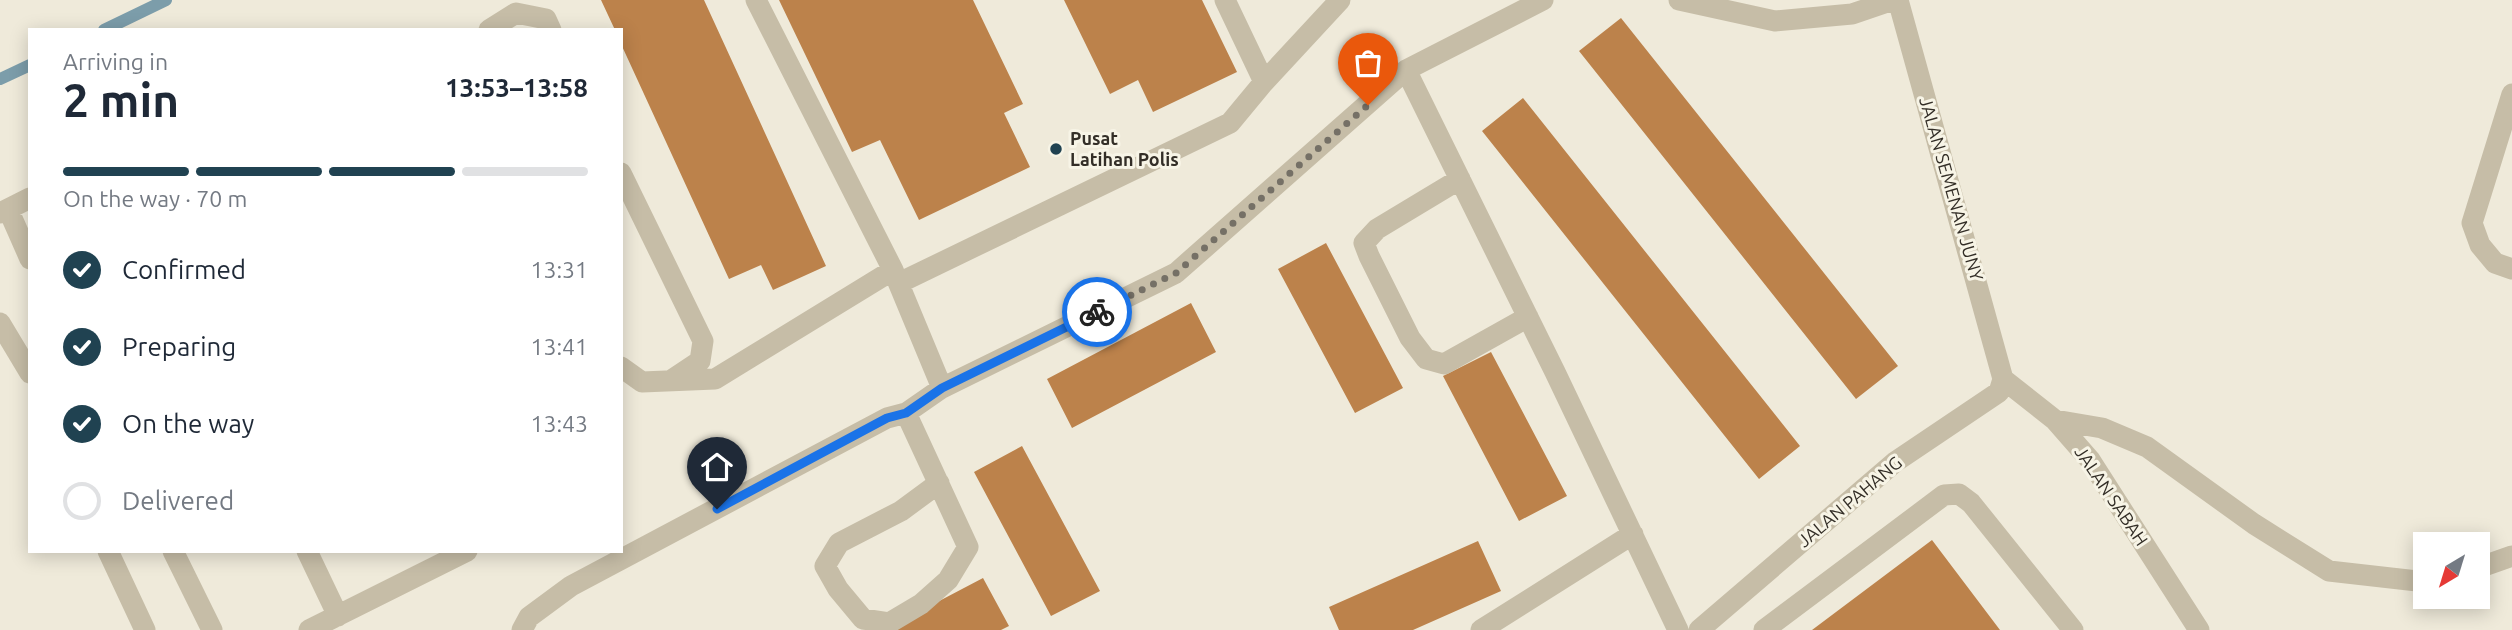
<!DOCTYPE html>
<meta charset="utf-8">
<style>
:root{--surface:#fff;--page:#f6f6f7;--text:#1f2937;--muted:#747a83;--line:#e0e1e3;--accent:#204251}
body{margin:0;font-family:Ubuntu,sans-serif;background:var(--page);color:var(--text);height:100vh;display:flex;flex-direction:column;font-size:26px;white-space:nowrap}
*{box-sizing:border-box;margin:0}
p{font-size:23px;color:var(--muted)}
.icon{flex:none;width:38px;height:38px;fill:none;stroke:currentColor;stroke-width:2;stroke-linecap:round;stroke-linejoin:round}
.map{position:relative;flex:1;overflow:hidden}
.side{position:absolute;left:28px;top:28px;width:595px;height:525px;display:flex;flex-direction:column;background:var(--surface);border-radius:0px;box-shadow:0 4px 18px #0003}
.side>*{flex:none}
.needle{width:46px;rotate:218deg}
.buttons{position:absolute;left:2413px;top:532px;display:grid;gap:14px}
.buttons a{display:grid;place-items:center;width:77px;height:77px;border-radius:0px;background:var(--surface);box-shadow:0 4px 18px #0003;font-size:35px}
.pin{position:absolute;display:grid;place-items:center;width:60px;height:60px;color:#fff;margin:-72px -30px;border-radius:50% 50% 50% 0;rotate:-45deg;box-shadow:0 0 7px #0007}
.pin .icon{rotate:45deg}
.courier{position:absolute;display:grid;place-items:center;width:70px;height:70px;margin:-35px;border:5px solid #1a73e8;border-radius:50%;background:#fff;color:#222;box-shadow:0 2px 9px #0007}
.head em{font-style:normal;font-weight:700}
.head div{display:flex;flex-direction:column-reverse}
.head{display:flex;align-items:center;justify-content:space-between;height:119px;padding:0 35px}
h1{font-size:46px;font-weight:700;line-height:52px}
.bar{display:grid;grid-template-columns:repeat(4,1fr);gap:10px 7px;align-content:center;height:84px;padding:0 35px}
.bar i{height:9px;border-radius:5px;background:var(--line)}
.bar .active{background:var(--accent)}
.bar p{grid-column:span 4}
ol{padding:0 35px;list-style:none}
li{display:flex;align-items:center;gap:21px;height:77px}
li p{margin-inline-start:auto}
li .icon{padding:7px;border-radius:50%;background:var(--accent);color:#fff;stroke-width:4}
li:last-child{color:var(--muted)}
li i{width:38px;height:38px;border:4px solid var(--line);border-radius:50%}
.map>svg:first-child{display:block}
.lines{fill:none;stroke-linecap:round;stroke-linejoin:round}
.stream{stroke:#7c9daa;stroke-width:12}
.building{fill:#bc824b}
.lane{stroke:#c6bda7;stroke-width:21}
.done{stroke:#757066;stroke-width:7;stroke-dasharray:0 12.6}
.route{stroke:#1a73e8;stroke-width:9}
.poi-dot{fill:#204251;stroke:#f7f4e6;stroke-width:2.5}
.labels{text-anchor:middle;stroke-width:6;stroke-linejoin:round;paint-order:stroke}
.poi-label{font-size:18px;font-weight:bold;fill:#332e27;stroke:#f7f4e6;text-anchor:start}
.street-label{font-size:18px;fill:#332e27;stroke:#f7f4e6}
</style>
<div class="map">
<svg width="2512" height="630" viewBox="0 0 2512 630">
<rect width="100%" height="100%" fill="#efeada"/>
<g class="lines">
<path class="stream" d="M104 30 166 0
M0 79 30 65"/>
</g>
<path class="building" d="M601 0H704L826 266 773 290 761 265 729 279 621 44V30H615Z
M779 0H973L1023 104 1004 113 1030 167 919 220 880 140 852 152Z
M1064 0H1202L1237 72 1153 112 1138 80 1110 94Z
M1621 18 1898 366 1856 399 1579 51Z
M1523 98 1800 446 1759 479 1482 131Z
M1326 243 1403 388 1355 413 1278 269Z
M1191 303 1216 352 1072 428 1047 379Z
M1491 352 1567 496 1519 521 1443 376Z
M1022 446 1100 591 1051 616 974 472Z
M1932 540 2000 630H1812Z
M1478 541 1501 591 1413 630H1339L1329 607Z
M983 578 1009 626 1001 630H884Z"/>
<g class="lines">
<path class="lane" d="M756 0 893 270 942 388
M1225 0 1264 82
M1679 0 1775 21 1852 14 1893 0
M1898 0 2003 379
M489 30 516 13 546 19 551 30
M1406 70 1555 372 1678 630
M2512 94 2472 223 2480 245 2495 263 2512 269
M621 173 703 341 700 361 673 379
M1460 179 1377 229 1364 243 1369 256 1410 338 1426 359 1444 364 1528 317
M8 209 30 259
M0 213 30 198
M899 283 1230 123 1264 82 1340 0
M0 323 30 373
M621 367 642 382 715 379 893 270
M2003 379 2055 420 2090 460 2199 630
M906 413 968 547 948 580 921 604 889 623 863 619 838 589 825 566 839 543 901 511 939 483
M2055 420 2102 428 2147 447 2254 524 2329 571 2426 582
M108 551 145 630
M173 551 212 630
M307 551 338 616
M2478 568 2512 556
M309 630 467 551
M522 630 529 617 571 586 887 418 906 413 942 388 1176 273 1406 70 1543 0
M1481 630 1633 534
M1699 630 1895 462 1999 392 2003 379
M1764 630 1944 495 1959 494 1971 503 2073 630"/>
</g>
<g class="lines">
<path class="done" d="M1097 312 1176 273 1368 105"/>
<path class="route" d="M717 509 887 418 906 413 942 388 1097 312"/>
</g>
<circle class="poi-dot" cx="1056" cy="149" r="7"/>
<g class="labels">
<g class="poi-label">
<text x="1070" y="145">Pusat<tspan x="1070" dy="21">Latihan Polis</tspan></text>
</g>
<g class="street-label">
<text transform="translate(1951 189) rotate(74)" y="6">JALAN SEMENAN JUNY</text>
<text transform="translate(2111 496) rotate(56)" y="6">JALAN SABAH</text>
<text transform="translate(1850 502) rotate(-40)" y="6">JALAN PAHANG</text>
</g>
</g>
</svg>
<div class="buttons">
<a><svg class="needle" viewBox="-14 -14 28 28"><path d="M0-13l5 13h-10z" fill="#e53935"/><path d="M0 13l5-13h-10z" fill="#747a83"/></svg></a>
</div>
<div class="pin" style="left:1368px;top:105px;background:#ea580c"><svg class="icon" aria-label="bag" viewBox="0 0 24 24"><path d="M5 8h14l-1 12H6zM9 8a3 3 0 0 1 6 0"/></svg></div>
<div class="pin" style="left:717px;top:509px;background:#1f2937"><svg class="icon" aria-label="home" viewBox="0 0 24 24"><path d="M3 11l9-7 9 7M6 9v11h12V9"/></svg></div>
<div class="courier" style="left:1097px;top:312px"><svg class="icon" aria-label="bike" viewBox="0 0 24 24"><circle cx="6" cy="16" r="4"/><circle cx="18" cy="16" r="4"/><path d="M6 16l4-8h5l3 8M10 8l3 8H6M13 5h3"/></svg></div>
<section class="side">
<div class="head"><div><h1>2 min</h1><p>Arriving in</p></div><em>13:53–13:58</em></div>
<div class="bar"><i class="active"></i><i class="active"></i><i class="active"></i><i></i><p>On the way · 70 m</p></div>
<ol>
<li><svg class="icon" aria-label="check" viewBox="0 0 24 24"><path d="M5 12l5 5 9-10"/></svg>Confirmed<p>13:31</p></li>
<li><svg class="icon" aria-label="check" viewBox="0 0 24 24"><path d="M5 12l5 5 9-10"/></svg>Preparing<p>13:41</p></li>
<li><svg class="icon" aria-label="check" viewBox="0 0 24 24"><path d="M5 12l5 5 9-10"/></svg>On the way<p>13:43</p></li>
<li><i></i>Delivered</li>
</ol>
</section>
</div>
